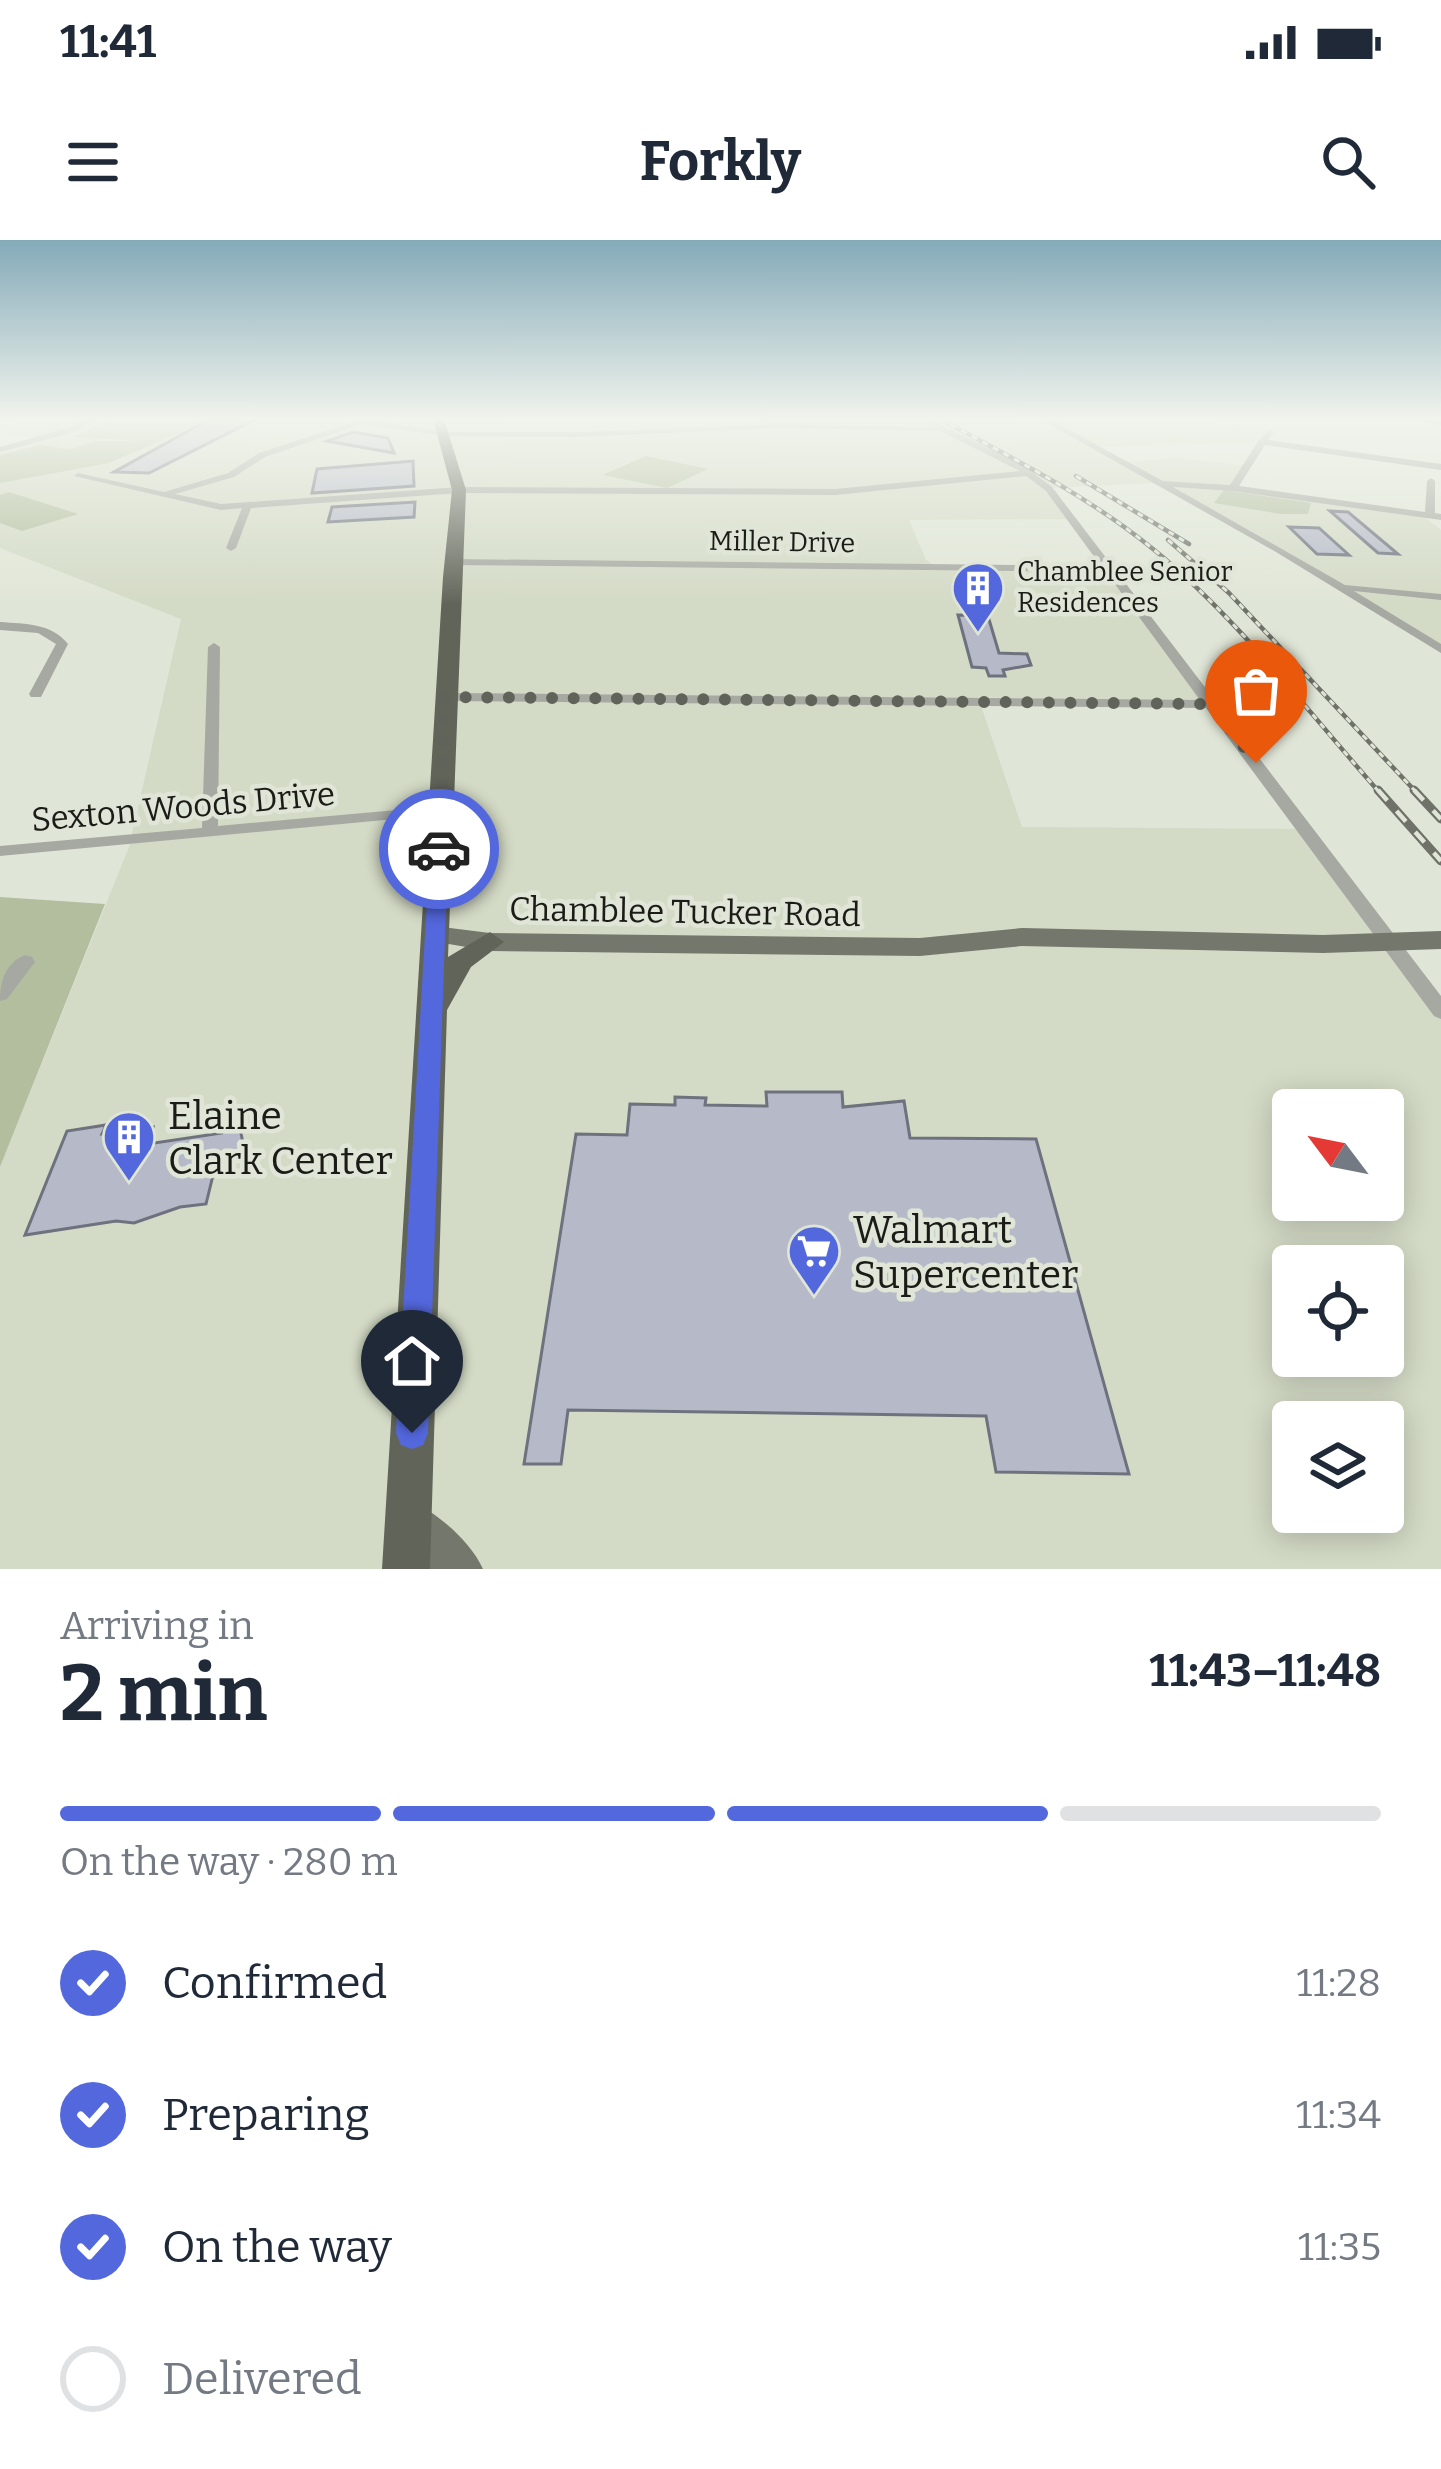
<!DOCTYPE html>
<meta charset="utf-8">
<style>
:root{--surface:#fff;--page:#f6f6f7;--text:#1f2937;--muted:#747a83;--line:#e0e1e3;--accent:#5468de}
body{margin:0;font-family:Bitter,serif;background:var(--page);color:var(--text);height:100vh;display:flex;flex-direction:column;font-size:45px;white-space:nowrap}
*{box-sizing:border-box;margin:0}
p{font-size:39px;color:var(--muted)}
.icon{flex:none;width:66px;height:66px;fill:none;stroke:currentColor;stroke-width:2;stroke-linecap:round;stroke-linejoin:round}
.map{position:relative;height:1329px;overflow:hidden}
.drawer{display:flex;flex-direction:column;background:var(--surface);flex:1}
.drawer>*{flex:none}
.needle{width:78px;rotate:302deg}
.fabs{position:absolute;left:1272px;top:849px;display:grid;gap:24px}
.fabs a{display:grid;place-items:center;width:132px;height:132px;border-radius:12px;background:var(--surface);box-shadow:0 6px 30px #0003;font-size:60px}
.pin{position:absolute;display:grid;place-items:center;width:102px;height:102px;color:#fff;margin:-123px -51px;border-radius:50% 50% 50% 0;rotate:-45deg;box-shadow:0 0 12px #0007}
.pin .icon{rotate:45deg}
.courier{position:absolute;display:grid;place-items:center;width:120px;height:120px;margin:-60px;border:9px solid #5468de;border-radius:50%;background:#fff;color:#222;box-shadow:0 3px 15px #0007}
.summary em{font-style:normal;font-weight:700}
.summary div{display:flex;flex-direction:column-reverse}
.summary{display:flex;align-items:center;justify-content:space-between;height:204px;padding:0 60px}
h1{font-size:78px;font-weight:700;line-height:90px}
.bar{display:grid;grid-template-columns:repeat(4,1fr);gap:18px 12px;align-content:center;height:144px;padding:0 60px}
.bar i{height:15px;border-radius:9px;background:var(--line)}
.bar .active{background:var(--accent)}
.bar p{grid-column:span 4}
ol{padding:0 60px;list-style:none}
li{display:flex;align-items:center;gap:36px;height:132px}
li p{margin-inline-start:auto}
li .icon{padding:12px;border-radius:50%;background:var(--accent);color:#fff;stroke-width:4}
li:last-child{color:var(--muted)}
li i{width:66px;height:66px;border:6px solid var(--line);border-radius:50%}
.status{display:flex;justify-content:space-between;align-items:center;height:84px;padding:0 60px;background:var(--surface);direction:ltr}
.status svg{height:33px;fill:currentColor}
header{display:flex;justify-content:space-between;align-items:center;height:156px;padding:0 60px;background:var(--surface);font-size:54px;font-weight:700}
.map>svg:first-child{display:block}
.built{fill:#d3dac5;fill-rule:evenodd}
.green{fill:#b3be9e}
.building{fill:#b6bac8;stroke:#6e727e;stroke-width:3}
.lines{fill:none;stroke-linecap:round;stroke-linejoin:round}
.minor{fill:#a6a8a2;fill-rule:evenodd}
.major{fill:#73776c;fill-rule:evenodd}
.highway{fill:#616559;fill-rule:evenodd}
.rail-far1-casing{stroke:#6f7269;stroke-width:4.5}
.rail-casing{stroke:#6f7269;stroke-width:9}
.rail-far1{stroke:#e0e6d7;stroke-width:3;stroke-dasharray:6;stroke-linecap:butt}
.rail{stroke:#e0e6d7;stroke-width:4.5;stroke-dasharray:14;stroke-linecap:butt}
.route{fill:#5468de}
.done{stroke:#60635a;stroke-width:12;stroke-dasharray:0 21.6}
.labels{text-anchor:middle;stroke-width:9;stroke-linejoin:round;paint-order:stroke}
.far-street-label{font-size:27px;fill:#1b1c17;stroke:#e0e6d7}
.far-poi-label{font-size:27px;fill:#1b1c17;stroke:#e0e6d7;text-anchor:start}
.street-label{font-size:33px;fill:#1b1c17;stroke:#e0e6d7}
.near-poi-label{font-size:39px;fill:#1b1c17;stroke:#e0e6d7;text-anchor:start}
</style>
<div class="status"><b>11:41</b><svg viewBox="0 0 49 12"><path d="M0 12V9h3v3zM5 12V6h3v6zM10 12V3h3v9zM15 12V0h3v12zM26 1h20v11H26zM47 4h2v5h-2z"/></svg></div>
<header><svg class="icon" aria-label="menu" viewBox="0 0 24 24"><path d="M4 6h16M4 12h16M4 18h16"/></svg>Forkly<svg class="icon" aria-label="search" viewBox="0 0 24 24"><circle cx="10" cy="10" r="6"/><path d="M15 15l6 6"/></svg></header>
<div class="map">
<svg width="1441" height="1329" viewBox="0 0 1441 1329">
<rect width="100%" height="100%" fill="#e0e6d7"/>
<path class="built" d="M49 179H1182L1269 190 1260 202 1090 207 1117 223 1176 218 1249 226 1234 246 1426 278 1441 290V408L1339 344 1155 243 1051 248 1074 279 909 280 926 320 934 325 1112 329 1212 464 978 457 1022 587 1308 589 1441 758V1329H0V927L129 607 181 379 0 308V209L45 196H0L18 181ZM1293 870H1383V960H1293ZM1293 1026H1383V1116H1293ZM1293 1182H1383V1272H1293Z"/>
<path class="green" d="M106 182 198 185 109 223 0 243V215L40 205 71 209 95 201H142L73 197Z
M646 216 708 229 667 248 603 235Z
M1224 250 1311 263 1308 274H1281L1214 263Z
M9 252 78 274 22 291 0 283V255Z
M0 657 105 664 0 927Z"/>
<path class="building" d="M210 179H256L149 233 114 232Z
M353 192 388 198 394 213 327 201Z
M413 221 414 246 312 253 317 229Z
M415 262 414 277 328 282 332 267Z
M1330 271 1348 272 1398 314 1378 313Z
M1289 287 1319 288 1349 315 1317 314Z
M958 375 988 376 999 413 1027 414 1031 425 1003 430 1005 436H989L986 428 972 427Z
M766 852H842L843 867 904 861 910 898 1036 899 1129 1234 996 1232 986 1176 568 1170 561 1224H524L576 894 627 895 630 864 675 865V857L706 858 705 865 767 866Z
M239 884 243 903 234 921 216 923 206 964 180 967 134 983 116 981 25 995 67 891 106 885 102 894 153 887 148 904 222 893 224 887Z"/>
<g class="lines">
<path class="minor" d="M84 179H93L77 191 0 212V207L71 187Z
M344 179H364L444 192H587L779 184 932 187 919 179H929L1023 225 1052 247 1441 756V779L1434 776 1206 468 445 461 438 457 445 453 1200 460 1106 332 452 325 447 322 452 319 1101 326 1046 251 1026 236 835 255 459 253 251 268 236 308 231 311 226 308 242 268 221 270 74 236 78 233 164 252 228 233 259 213 354 182ZM362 184 444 196 575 197 779 188 940 191 1020 231 835 249 459 247 221 264 175 254 234 237 265 217Z
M1040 179H1049L1163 241 1230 245 1259 200 1270 190 1274 192 1268 200 1441 224V230L1265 205 1239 246 1425 272 1427 241 1431 238 1435 241V273L1441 274V280L1233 251 1173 247 1345 345 1441 354V360L1354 351 1441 404V413L1276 312Z
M1417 179 1441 181V185Z
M0 382C26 384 51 383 68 404L41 457H31L29 454 56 404 38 393 0 390Z
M214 403 220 407 218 586 442 566 450 571 448 574 0 616V606L202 588 208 407Z
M25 715 32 717 35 722 7 759 0 761C0 742 5 723 25 715Z"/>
<path class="major" d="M434 686 490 693 920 698 1022 688 1323 695 1441 691V709L1323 713 1022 706 920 716 490 711 425 700 422 694 425 688Z
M410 1261C437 1272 471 1302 483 1329H429L395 1297 389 1282 395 1267Z"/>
<path class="highway" d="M433 179H444L466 250 448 717 490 692 504 702 471 727 447 770 430 1329H382L443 337 452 250Z"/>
<g class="rail-far1-casing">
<path id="rail-far1" d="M940 179C1014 219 1088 256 1153 309 1236 376 1309 473 1380 553
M1076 236 1189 304
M1168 300 1229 353 1417 553"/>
</g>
<g class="rail-casing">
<path id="rail" d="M1378 550 1441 621
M1414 550 1441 579"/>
</g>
<use href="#rail-far1" class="rail-far1"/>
<use href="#rail" class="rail"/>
</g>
<linearGradient id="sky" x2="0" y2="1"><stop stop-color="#84aab8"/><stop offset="0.49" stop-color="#f1f4ed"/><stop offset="1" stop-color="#f1f4ed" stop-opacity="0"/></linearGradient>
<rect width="1441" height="365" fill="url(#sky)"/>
<path class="route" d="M439 603 448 609 428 1193 423 1205 412 1209 401 1205 396 1193 430 609Z"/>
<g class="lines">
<path class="done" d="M439 609 445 457 1211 464 1256 523"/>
</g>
<defs>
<g id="building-pin" transform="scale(2.7)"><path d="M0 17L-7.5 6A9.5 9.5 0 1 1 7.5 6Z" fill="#5468de" stroke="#e0e6d7"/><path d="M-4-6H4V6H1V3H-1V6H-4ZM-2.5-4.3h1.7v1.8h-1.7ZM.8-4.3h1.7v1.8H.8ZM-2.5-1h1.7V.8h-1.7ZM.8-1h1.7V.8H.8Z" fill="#fff"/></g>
<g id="supermarket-pin" transform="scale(2.7)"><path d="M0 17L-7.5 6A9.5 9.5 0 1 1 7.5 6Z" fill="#5468de" stroke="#e0e6d7"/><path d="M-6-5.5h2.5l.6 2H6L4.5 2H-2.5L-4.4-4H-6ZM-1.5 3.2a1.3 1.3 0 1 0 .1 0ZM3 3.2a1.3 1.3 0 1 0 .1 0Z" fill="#fff"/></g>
</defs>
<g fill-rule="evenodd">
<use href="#building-pin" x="978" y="348"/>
<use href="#building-pin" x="129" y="897"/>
<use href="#supermarket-pin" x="814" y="1011"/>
</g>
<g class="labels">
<g class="far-street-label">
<text transform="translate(782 302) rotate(1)" y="9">Miller Drive</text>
</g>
<g class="far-poi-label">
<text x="1017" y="341">Chamblee Senior<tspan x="1017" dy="31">Residences</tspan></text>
</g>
<g class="street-label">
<text transform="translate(183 566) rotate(-5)" y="12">Sexton Woods Drive</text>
<text transform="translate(685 671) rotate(1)" y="12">Chamblee Tucker Road</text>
</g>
<g class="near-poi-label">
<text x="168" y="889">Elaine<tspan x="168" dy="45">Clark Center</tspan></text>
<text x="853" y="1003">Walmart<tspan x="853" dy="45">Supercenter</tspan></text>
</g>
</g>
</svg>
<div class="fabs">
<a><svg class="needle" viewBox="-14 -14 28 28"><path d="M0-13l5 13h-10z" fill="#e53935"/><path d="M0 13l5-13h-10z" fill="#747a83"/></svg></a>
<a><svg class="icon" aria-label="locate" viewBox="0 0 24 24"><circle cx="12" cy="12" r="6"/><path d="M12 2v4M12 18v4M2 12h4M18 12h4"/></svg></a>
<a><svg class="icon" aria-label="layers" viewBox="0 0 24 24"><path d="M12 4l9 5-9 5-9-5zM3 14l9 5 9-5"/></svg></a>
</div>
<div class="pin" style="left:1256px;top:523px;background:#ea580c"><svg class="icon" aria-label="bag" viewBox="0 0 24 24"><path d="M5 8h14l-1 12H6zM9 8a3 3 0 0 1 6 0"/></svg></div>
<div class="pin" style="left:412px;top:1193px;background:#1f2937"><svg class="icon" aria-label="home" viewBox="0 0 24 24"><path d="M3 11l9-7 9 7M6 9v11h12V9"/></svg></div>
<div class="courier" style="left:439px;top:609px"><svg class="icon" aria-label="car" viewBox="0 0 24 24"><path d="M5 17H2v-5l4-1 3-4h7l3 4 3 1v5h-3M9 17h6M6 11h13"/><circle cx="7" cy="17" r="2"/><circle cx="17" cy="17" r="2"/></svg></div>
</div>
<section class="drawer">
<div class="summary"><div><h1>2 min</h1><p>Arriving in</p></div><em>11:43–11:48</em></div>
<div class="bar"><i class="active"></i><i class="active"></i><i class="active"></i><i></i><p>On the way · 280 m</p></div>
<ol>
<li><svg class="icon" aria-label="check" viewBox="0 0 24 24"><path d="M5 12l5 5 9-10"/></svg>Confirmed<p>11:28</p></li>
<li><svg class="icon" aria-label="check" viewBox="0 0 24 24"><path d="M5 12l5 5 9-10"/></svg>Preparing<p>11:34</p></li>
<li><svg class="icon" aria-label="check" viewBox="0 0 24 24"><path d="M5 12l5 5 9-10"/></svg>On the way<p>11:35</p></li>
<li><i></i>Delivered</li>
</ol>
</section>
